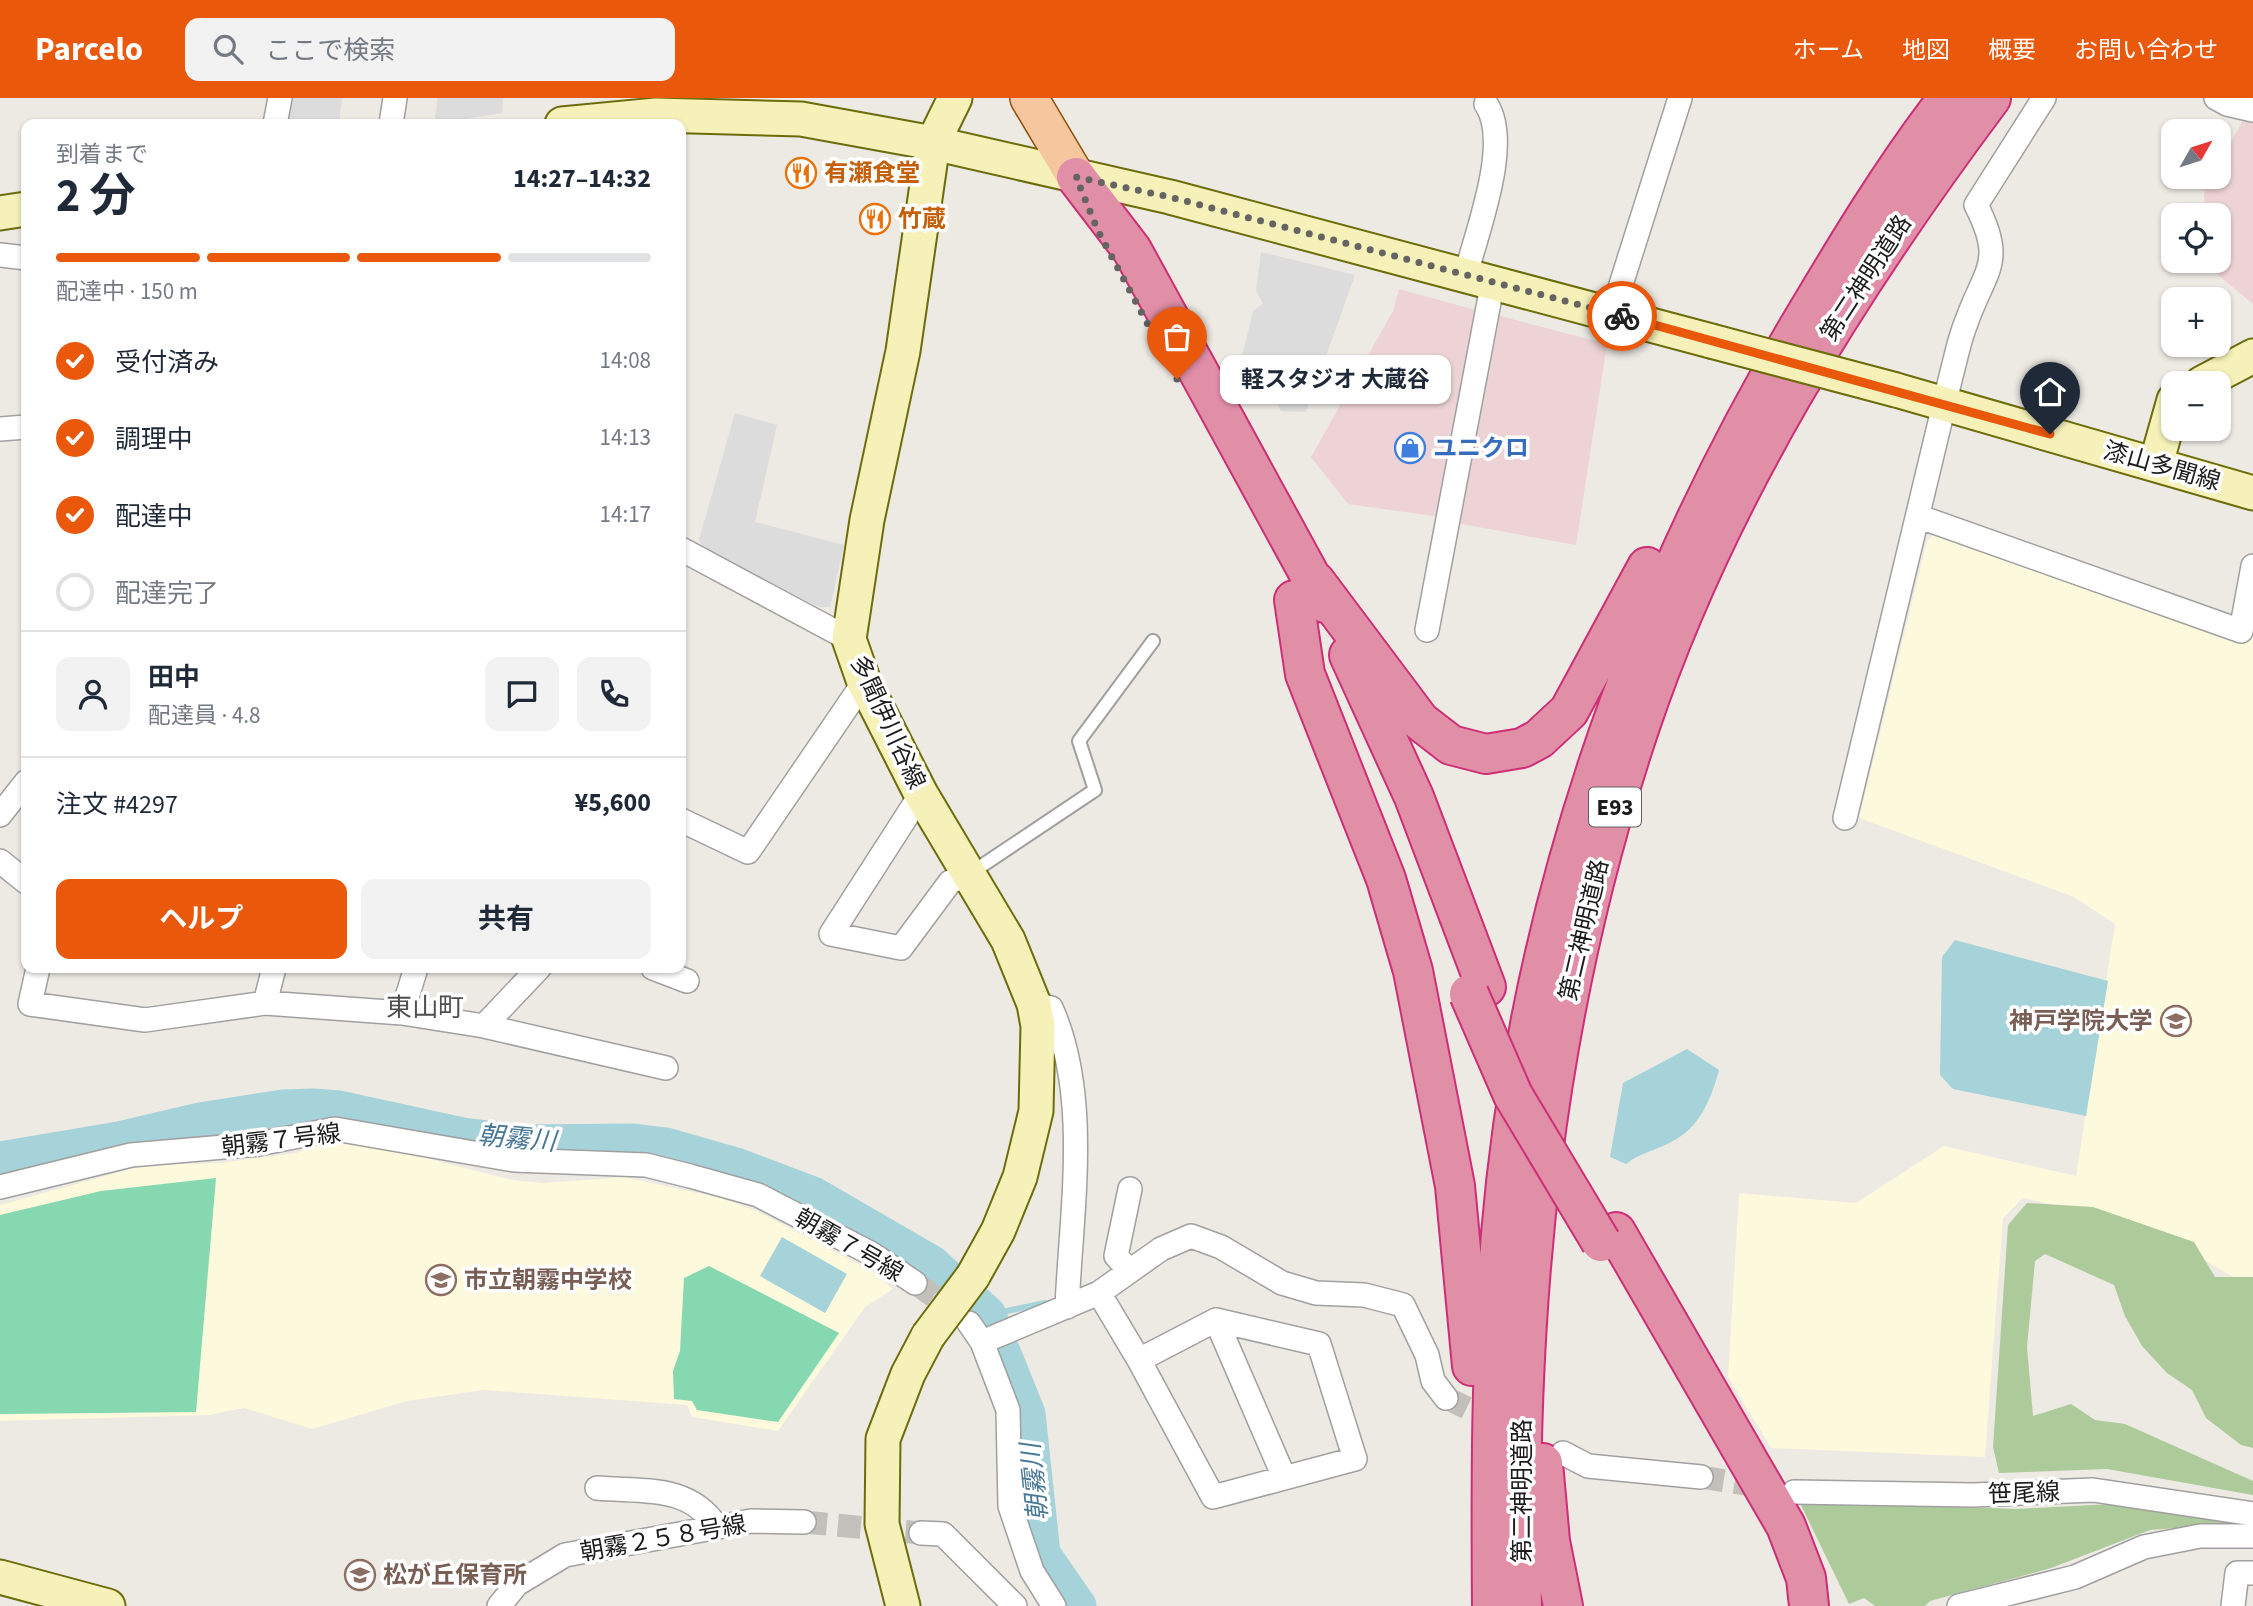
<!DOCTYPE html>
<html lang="ja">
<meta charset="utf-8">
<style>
:root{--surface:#fff;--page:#f2f2f3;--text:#1f2937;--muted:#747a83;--line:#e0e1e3;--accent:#ea580c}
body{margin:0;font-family:"Source Sans 3","Noto Sans JP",sans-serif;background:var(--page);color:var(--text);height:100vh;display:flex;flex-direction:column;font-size:26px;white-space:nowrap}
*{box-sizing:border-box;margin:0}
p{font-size:23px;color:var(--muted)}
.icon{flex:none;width:38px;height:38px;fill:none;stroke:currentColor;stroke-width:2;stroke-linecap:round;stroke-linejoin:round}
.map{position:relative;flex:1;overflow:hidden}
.panel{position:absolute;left:21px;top:21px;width:665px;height:854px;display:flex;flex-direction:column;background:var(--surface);border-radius:14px;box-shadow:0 2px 5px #0004}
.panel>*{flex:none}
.needle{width:46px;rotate:51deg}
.controls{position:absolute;left:2161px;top:21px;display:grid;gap:14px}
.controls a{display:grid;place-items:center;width:70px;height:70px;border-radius:14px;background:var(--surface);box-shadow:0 2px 5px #0004;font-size:35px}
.pin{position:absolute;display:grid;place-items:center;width:60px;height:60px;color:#fff;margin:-72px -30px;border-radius:50% 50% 50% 0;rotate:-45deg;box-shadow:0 0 7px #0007}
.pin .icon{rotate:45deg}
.courier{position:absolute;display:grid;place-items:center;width:70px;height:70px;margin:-35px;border:5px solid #ea580c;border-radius:50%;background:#fff;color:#222;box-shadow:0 2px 9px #0007}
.bubble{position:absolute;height:49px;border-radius:14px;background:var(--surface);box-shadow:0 2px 5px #0004;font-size:23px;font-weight:700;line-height:49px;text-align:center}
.overview em{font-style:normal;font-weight:700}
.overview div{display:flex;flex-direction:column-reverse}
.overview{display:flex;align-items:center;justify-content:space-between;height:119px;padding:0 35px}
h1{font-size:46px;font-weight:700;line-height:52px}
.bar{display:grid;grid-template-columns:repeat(4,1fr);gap:10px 7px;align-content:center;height:84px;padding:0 35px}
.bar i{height:9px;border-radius:5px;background:var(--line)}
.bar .current{background:var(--accent)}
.bar p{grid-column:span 4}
.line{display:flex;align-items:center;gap:18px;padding:0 35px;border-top:2px solid var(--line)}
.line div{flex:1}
.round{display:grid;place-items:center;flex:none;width:74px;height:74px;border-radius:14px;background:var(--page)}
ol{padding:0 35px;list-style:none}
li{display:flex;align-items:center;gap:21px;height:77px}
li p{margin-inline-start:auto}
li .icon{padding:7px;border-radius:50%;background:var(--accent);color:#fff;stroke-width:4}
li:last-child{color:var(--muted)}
li i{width:38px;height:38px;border:4px solid var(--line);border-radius:50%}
.primary-button{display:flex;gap:14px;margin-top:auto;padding:14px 35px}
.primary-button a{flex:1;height:80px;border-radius:14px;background:var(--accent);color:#fff;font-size:28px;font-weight:700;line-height:80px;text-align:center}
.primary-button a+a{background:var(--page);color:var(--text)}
header{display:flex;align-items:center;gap:42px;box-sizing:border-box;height:98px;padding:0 35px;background:var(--accent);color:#fff}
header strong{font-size:33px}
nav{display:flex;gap:38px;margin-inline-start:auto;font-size:24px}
.search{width:490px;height:63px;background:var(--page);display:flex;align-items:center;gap:18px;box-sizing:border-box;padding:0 24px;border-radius:14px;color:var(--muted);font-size:26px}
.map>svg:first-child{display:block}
.commercial{fill:#edd3d5}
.education{fill:#fdf9dc}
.forest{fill:#adca9a}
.pitch{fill:#85d8af}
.parking{fill:#dcdcdc}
.water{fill:#a5d3d9}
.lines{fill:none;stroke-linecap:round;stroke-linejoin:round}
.stream{stroke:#a5d3d9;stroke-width:6}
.river{stroke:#a5d3d9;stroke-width:37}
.street-tunnel{stroke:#c3c0bb;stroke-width:23;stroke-dasharray:23 11;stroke-linecap:butt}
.lane-casing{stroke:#a0a0a0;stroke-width:16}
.street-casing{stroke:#a0a0a0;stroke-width:26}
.secondary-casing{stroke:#6c6c0b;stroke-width:37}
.primary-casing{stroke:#8c5209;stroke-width:40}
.highway-casing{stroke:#cd2e76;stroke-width:42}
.lane{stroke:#fff;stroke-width:12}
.street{stroke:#fff;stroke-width:23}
.secondary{stroke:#f5f1b9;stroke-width:33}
.primary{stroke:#f6c79f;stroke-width:37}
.highway{stroke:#e18ea7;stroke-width:38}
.secondary-bridge-casing{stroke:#6c6c0b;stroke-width:37;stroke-linecap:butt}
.highway-bridge-casing{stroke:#cd2e76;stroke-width:42;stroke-linecap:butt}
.secondary-bridge{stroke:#f5f1b9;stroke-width:33}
.highway-bridge{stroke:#e18ea7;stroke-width:38}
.done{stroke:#656462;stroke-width:7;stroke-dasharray:0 12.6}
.route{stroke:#ea580c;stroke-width:9}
.labels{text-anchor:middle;stroke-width:7;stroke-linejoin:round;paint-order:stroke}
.shield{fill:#fff;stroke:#606060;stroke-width:2}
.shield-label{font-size:23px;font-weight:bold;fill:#1c1c1c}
.food-label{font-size:24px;font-weight:bold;fill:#c56008;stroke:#fff;text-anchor:start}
.street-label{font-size:24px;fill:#1c1c1c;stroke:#fff}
.shop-label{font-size:24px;font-weight:bold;fill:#366cbe;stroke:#fff;text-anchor:start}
.education-label{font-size:24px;font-weight:bold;fill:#785e54;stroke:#fff;text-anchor:start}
.neighbourhood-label{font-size:26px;fill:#4f4f4f;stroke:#fff}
.water-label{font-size:26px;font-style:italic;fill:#497897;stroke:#fff}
</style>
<header>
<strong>Parcelo</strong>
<div class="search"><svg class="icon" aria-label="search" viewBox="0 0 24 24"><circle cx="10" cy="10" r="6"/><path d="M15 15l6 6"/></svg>ここで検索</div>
<nav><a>ホーム</a><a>地図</a><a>概要</a><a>お問い合わせ</a></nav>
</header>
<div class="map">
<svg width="2253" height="1508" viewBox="0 0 2253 1508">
<rect width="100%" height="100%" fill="#ede9e3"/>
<path class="commercial" d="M2244 20 2253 22V206L2211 171 2210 163H2219V117H2206L2204 97 2208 79H2219V56L2232 43Z
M1399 191 1479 213 1441 419 1348 406 1311 359 1393 213Z
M1493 216 1607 246 1576 447 1456 425Z"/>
<path class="education" d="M1935 434 2245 547 2253 504V1191L2206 1163 2117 1122 2023 1100 2003 1120 1985 1359 1771 1350 1728 1279 1739 1095 1856 1105 1944 1048 2076 1078 2115 826 2074 799 1859 720 1927 443Z
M336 1042 363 1044 512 1082 543 1085 625 1079 720 1100 757 1113 872 1173 893 1191 865 1209 778 1333 692 1319 687 1307 484 1292 407 1303 312 1331 244 1310 209 1317 0 1323V1107L145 1067 219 1065 296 1055Z"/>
<path class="forest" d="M2027 1105 2093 1109 2194 1144 2215 1179H2253V1350L2241 1347 2206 1320 2192 1292 2167 1275 2142 1248 2125 1218 2114 1187 2045 1156 2035 1163 2027 1249 2033 1318 2071 1306 2095 1322 2125 1326 2253 1383V1397L2107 1371 1999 1375 1993 1349 2008 1127Z
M1799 1403 2017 1411 2112 1406 2242 1425 2150 1432 2051 1470 1930 1503 1925 1508H1875L1864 1500 1849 1506Z"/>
<path class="pitch" d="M216 1080 196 1314 0 1316V1117L101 1093Z
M709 1168 839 1235 778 1324 697 1312 692 1303 674 1301 673 1273 680 1253 684 1180Z"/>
<path class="parking" d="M291 0H342L339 26H285Z
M438 0H503L502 15 434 26Z
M1261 154 1355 177 1306 314 1281 313 1265 284 1241 263 1253 213 1263 206 1256 192Z
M735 315 777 327 755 424 844 447 830 509H819L705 453 699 442Z"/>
<path class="water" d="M1955 842 2108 883 2086 1018 1953 991 1940 977 1942 859Z
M1687 951 1719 972C1711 1001 1700 1030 1671 1044 1655 1053 1641 1054 1626 1066L1610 1059 1623 985Z
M782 1139 847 1176 825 1215 760 1178Z"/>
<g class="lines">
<path class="stream" d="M988 1217 1045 1205"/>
<path class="river" d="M0 1062 119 1042 200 1023 283 1010 314 1009 339 1011 463 1038 522 1045 633 1044 666 1048 736 1068 813 1097 932 1166 988 1217 990 1223
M1002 1254 1027 1316 1042 1456 1078 1508"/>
<path class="street-tunnel" d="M915 1185 959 1216
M1446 1300 1500 1326
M1701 1379 1770 1390
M804 1424 921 1435"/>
<g class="lane-casing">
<path id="lane" d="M971 775 1095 692 1079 643 1153 543"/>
</g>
<g class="street-casing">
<path id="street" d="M2216 0 2227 6 2253 12
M275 26 280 0
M391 26 395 0
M0 157 26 160
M1466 176C1477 133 1512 44 1486 6
M1612 215 1680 0
M0 331 26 329
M1920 419 2241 533 2253 468
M681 451 849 541
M1427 532 1493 183
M921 696 831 836 901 850 950 784 971 775
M0 717 26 684
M1845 720 1951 278C1956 260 1959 242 1966 225 1985 171 2006 165 1976 107L2044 0
M681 722 748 754 864 584
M0 763 26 784
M38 870 30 906 145 922 265 905 402 915 484 928 666 970
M653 870 687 883
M265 905 274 870
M1034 906 1051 910C1091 998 1071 1114 1067 1209
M402 915 416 870
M484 928 539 870
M0 1089 131 1057 258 1046 335 1031 514 1062 646 1067 690 1078 758 1097 872 1156 915 1185
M1130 1091 1116 1158 1130 1173
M1099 1195 1139 1262 1213 1399 1355 1361 1319 1246 1216 1222 1139 1262
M1216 1222 1284 1379
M969 1225 982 1244 1008 1312 1010 1408 1032 1473 1054 1508
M982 1244 1099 1195 1161 1151 1191 1138 1221 1149 1282 1185 1316 1195 1364 1197 1403 1207 1427 1257 1433 1283 1446 1300
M1563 1355 1588 1368 1701 1379
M597 1390C643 1394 689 1386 717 1429
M1794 1394 1973 1397 2093 1392 2253 1416
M921 1435 943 1436 1015 1508
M499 1508 517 1486 565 1457 751 1423 804 1424
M1959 1508 2075 1479 2144 1449 2200 1438H2253
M2233 1508 2237 1475H2253"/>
</g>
<g class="secondary-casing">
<path id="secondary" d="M955 0 933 45 903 253 867 422 849 541 864 584 921 696 1008 842 1034 906 1038 928 1036 1013 1020 1079 998 1133 973 1178
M562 26 656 17 801 21 933 45 1170 99 1711 243
M0 115 26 111
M2202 285 2253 258
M1896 292 2253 395
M2156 366 2174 302
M0 1479 108 1508
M903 1508 882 1426 883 1341 908 1276 928 1238"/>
</g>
<g class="primary-casing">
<path id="primary" d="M1029 0 1076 79"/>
</g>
<g class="highway-casing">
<path id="highway" d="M1076 79 1132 152 1325 505
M1315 483 1420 623 1451 647 1486 656 1522 650 1539 641 1569 613 1647 469
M1294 502 1305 576 1386 781 1413 873 1455 1088 1472 1268
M1349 557 1414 699 1486 889
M1616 1134 1786 1428 1806 1480 1809 1508
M1543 1365 1550 1443 1563 1508
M1492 1508C1491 1384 1491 1260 1501 1136 1528 815 1634 506 1798 230 1845 151 1892 72 1948 0
M1522 1508C1515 1205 1543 917 1640 628 1717 400 1848 191 1991 0"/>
</g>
<use href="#lane" class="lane"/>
<use href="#street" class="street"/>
<use href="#secondary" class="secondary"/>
<use href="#primary" class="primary"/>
<use href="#highway" class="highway"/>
<g class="secondary-bridge-casing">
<path id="secondary-bridge" d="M1711 243 1896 292
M928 1238 973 1178"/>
</g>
<g class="highway-bridge-casing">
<path id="highway-bridge" d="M1469 896 1513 997 1601 1144"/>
</g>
<use href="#secondary-bridge" class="secondary-bridge"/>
<use href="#highway-bridge" class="highway-bridge"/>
</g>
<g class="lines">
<path class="done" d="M1177 281 1098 133 1076 79 1170 99 1622 218"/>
<path class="route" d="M1622 218 2050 336"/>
</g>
<defs>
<g id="restaurant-ring" transform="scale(1.575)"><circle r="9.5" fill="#fff" stroke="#e8710a" stroke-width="1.5"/><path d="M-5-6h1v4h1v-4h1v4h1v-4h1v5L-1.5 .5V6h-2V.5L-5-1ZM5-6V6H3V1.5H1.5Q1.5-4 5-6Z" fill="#e8710a"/></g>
<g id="shop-ring" transform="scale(1.575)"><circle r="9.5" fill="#fff" stroke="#3f7fe0" stroke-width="1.5"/><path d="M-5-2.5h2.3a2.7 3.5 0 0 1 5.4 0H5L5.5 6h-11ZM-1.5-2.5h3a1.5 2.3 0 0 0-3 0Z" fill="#3f7fe0"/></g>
<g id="university-ring" transform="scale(1.575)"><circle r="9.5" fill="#fff" stroke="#8d6e63" stroke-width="1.5"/><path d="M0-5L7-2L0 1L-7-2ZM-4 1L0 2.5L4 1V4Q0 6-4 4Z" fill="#8d6e63"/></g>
<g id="school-ring" transform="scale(1.575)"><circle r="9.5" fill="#fff" stroke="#8d6e63" stroke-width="1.5"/><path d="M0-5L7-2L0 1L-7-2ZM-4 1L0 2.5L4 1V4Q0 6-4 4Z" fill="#8d6e63"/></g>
</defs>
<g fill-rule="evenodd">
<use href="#restaurant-ring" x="801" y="75"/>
<use href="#restaurant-ring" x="875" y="121"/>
<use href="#shop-ring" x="1410" y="350"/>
<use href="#university-ring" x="2176" y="923"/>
<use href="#school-ring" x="441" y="1182"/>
<use href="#school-ring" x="360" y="1477"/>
</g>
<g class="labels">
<rect class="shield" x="1589" y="689.5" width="52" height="39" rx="5"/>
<g class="shield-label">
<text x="1615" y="717">E93</text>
</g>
<g class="food-label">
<text x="824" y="83">有瀬食堂</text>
<text x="898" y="129">竹蔵</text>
</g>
<g class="street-label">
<text transform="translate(1866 180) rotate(-57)" y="8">第二神明道路</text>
<text transform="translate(2162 368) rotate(16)" y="8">漆山多聞線</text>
<text transform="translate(888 624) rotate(65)" y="8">多聞伊川谷線</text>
<text transform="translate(1584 832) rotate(-77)" y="8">第二神明道路</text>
<text transform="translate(281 1042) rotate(-7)" y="8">朝霧７号線</text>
<text transform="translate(849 1147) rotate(30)" y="8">朝霧７号線</text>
<text transform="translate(1522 1393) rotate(-90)" y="8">第二神明道路</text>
<text transform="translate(2024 1395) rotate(-2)" y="8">笹尾線</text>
<text transform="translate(663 1440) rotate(-10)" y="8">朝霧２５８号線</text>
</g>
<g class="shop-label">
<text x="1433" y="358">ユニクロ</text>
</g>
<g class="education-label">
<text x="2153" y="931" text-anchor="end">神戸学院大学</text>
<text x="464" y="1190">市立朝霧中学校</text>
<text x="383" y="1485">松が丘保育所</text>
</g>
<g class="neighbourhood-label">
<text x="425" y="918">東山町</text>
</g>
<g class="water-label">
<text transform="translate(517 1040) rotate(5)" y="9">朝霧川</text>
<text transform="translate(1034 1384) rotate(-96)" y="9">朝霧川</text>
</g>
</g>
</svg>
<div class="controls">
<a><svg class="needle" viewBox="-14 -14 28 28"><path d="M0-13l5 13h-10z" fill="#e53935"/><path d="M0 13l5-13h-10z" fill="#747a83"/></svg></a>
<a><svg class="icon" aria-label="locate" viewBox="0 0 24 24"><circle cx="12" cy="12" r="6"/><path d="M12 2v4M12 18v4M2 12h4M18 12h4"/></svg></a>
<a>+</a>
<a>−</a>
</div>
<div class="pin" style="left:1177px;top:281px;background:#ea580c"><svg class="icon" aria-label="bag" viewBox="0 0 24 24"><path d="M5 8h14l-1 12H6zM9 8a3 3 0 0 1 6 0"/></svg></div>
<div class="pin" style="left:2050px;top:336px;background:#1f2937"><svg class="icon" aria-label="home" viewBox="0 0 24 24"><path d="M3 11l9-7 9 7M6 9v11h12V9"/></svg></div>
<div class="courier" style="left:1622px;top:218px"><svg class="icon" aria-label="bike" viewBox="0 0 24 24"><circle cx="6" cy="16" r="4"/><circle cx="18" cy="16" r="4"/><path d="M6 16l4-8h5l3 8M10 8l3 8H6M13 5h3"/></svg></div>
<div class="bubble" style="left:1220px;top:257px;width:231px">軽スタジオ 大蔵谷</div>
<section class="panel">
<div class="overview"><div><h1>2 分</h1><p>到着まで</p></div><em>14:27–14:32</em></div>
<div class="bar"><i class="current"></i><i class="current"></i><i class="current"></i><i></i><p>配達中 · 150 m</p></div>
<ol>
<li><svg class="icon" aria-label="check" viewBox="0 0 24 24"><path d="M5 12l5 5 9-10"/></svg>受付済み<p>14:08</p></li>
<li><svg class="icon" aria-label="check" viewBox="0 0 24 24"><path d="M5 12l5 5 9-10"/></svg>調理中<p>14:13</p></li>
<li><svg class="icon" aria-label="check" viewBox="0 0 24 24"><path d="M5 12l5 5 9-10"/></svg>配達中<p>14:17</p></li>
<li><i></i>配達完了</li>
</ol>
<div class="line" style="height:126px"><a class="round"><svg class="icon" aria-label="person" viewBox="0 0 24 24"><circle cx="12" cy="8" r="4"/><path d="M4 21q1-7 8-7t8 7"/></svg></a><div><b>田中</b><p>配達員 · 4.8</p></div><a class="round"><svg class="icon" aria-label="chat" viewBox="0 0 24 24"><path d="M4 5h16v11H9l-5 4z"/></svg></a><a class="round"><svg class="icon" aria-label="phone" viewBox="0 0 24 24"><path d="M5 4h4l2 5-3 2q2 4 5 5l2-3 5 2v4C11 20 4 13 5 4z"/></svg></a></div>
<div class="line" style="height:91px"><div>注文 #4297</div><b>¥5,600</b></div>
<div class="primary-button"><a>ヘルプ</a><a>共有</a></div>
</section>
</div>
